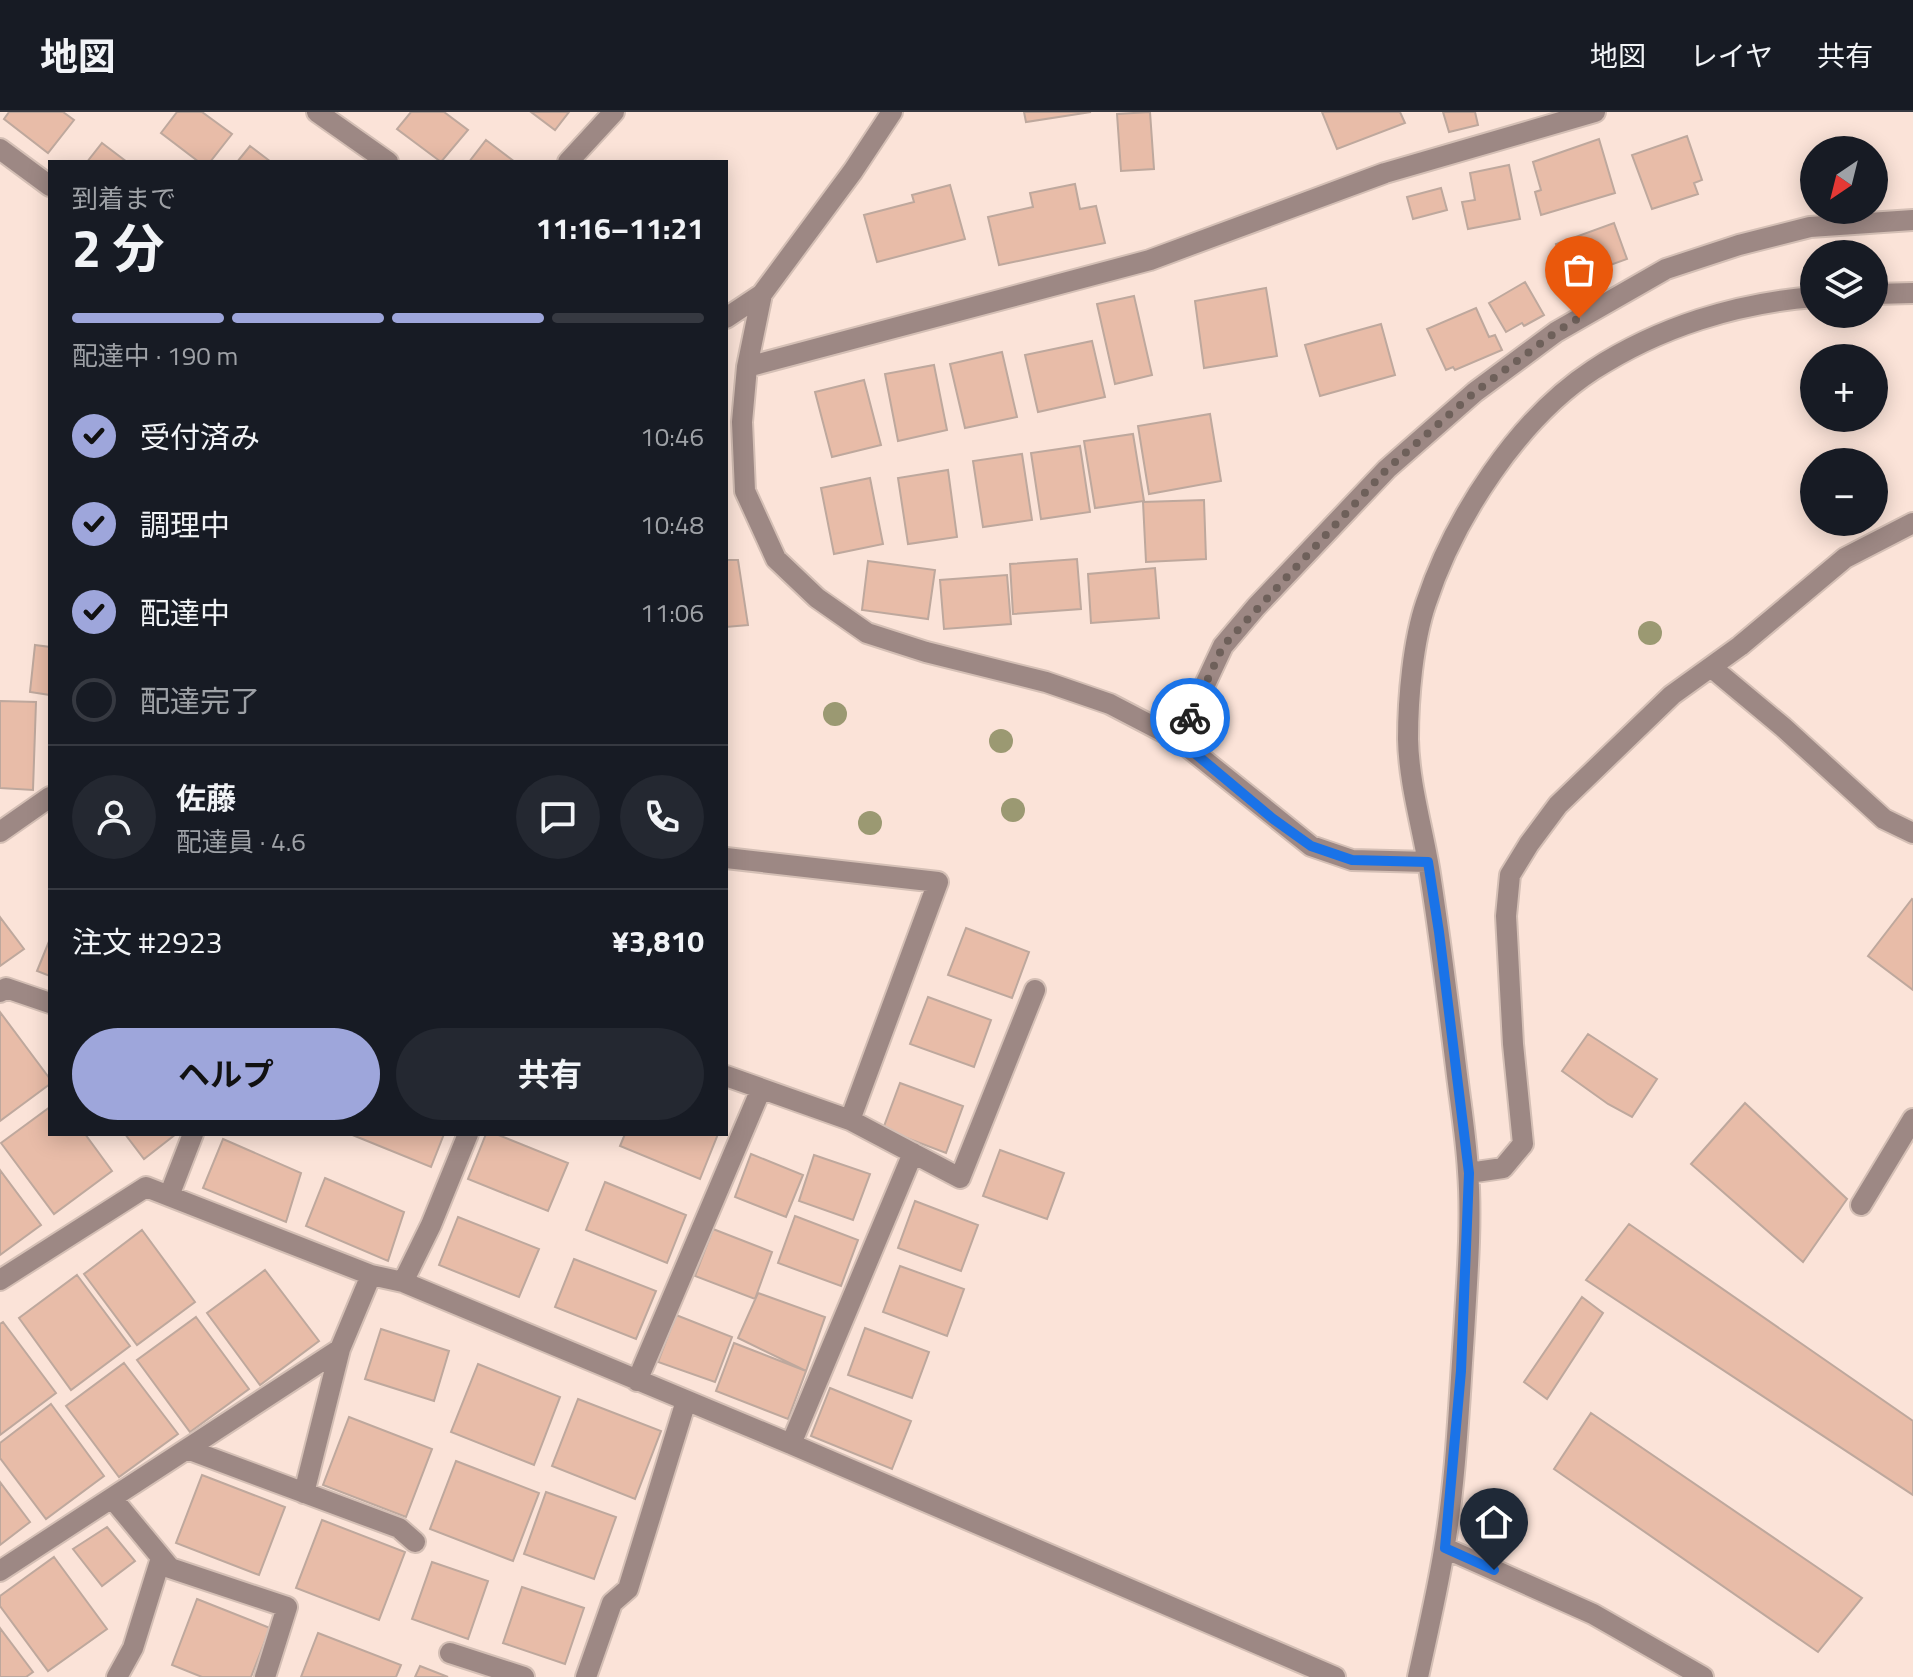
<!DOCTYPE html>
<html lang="ja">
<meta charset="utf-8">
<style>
:root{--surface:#171b24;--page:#242831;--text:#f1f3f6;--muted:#9ea1a6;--line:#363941;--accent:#9ea6db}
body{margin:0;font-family:"Titillium Web","Noto Sans JP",sans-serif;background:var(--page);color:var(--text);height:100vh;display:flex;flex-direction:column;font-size:30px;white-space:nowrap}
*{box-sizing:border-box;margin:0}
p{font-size:26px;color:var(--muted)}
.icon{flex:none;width:44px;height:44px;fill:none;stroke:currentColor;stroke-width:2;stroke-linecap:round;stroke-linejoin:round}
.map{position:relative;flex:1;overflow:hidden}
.panel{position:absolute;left:48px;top:48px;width:680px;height:976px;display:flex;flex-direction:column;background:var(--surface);border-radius:0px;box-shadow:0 4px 20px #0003}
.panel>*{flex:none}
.needle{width:52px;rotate:215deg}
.fabs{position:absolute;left:1800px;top:24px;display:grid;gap:16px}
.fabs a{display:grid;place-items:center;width:88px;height:88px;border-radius:50%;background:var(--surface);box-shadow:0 4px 20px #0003;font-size:40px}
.pin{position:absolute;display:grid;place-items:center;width:68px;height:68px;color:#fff;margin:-82px -34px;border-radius:50% 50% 50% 0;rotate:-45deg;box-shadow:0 0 8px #0007}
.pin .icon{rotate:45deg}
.courier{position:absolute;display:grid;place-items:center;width:80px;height:80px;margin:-40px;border:6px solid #1a73e8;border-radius:50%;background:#fff;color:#222;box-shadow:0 2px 10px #0007}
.overview em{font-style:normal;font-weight:700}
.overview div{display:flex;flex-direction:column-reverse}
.overview{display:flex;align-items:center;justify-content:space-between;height:136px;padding:0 24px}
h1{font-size:52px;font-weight:700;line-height:60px}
.bar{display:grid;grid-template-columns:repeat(4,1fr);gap:12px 8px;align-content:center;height:96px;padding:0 24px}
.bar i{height:10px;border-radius:6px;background:var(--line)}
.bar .current{background:var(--accent)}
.bar p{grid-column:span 4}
.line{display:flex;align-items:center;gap:20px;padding:0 24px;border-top:2px solid var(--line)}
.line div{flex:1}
.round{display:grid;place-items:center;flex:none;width:84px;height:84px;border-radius:42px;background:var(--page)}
ol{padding:0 24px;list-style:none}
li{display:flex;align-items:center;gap:24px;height:88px}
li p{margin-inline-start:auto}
li .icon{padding:8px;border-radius:50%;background:var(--accent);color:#111;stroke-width:4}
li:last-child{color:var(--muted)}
li i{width:44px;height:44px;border:4px solid var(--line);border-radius:50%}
.action{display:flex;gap:16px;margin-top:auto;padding:16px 24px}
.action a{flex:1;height:92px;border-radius:48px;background:var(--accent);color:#111;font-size:32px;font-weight:700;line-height:92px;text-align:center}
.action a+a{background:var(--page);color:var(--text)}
header{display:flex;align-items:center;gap:48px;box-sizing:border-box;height:112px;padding:0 40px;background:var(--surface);border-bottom:2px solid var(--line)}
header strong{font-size:38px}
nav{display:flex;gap:44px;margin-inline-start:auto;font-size:28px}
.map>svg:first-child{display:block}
.building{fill:#e8bca8;stroke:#bea89d;stroke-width:2}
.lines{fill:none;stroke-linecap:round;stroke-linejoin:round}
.minor-casing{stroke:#d4bfb5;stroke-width:24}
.minor{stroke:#9d8884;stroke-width:20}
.tree{fill:#9b9972}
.done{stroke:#6e605a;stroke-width:8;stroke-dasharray:0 14.4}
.route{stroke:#1a73e8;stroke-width:10}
</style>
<header>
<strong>地図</strong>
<nav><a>地図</a><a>レイヤ</a><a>共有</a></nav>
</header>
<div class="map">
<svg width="1913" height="1565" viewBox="0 0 1913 1565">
<rect width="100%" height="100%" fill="#fbe3d8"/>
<path class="building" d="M9 0H63L74 8 48 41 4 7Z
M177 0H202L232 22 210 50H199L161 21Z
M411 0H444L468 18 441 50 397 17Z
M531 0H569L555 18Z
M1024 0H1091L1026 10Z
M1150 0 1154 57 1121 59 1117 2Z
M1322 0H1400L1405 11 1337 37Z
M1443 0H1475L1478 13 1449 20Z
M1687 24 1702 68 1694 71 1698 82 1652 97 1632 43Z
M1599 27 1615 81 1541 103 1535 80 1541 78 1533 50Z
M486 28 515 50H469Z
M102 31 127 50H87Z
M250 34 271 50H237Z
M1509 53 1520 107 1468 117 1462 90 1475 88 1470 61Z
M1075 72 1080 97 1096 94 1105 131 999 153 988 105 1033 95 1030 81Z
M950 73 965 127 877 150 864 103 914 90 912 83Z
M1441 76 1447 98 1413 107 1407 85Z
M1614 111 1627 147 1569 168 1556 132Z
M1525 170 1544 203 1524 214 1522 211 1506 220 1489 191Z
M1266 176 1277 244 1204 256 1195 189Z
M1134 184 1152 263 1115 272 1097 192Z
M1476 196 1489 225 1495 223 1502 238 1455 258 1453 255 1446 258 1427 217Z
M1381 212 1395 263 1320 284 1305 233Z
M1092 229 1105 285 1038 300 1025 243Z
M1002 240 1017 305 965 316 950 252Z
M934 253 947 318 898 329 885 262Z
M864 268 881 333 832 345 815 280Z
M1210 302 1221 369 1149 382 1138 314Z
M1133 322 1144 389 1095 396 1084 329Z
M1080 334 1090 400 1041 407 1031 341Z
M1022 342 1032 408 983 415 973 349Z
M948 358 957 425 908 432 898 366Z
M870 366 883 432 834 442 821 376Z
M1204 388 1206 447 1146 450 1143 390Z
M1077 447 1081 497 1013 502 1010 452Z
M726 448H738L748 513 726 515Z
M868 449 935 458 928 507 862 498Z
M1155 456 1159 506 1091 511 1088 462Z
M1007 463 1011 512 944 517 940 468Z
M35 533 50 535V583L30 580Z
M0 589 36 590 33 678 0 676Z
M1912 787 1913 788V878L1868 844Z
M0 805 24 837 0 854Z
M966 816 1029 840 1012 886 948 863Z
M50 827V864L37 859Z
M928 885 991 908 974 955 910 932Z
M0 900 50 967V972L0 1009Z
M1588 922 1657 967 1632 1005 1608 992 1562 959Z
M900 971 963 994 946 1041 883 1017Z
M1745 991 1847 1087 1803 1150 1691 1052Z
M50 995V1022H85L112 1059 54 1102 1 1031Z
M125 1022H176L144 1047Z
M350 1022H444L431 1055Z
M486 1022H496L568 1051 548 1099 468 1067Z
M625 1022H718L700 1067 620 1034Z
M223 1027 301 1061 286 1110 203 1076Z
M1000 1038 1064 1061 1047 1107 983 1084Z
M751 1042 803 1063 786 1105 735 1085Z
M814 1043 870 1062 853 1108 799 1089Z
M0 1058 41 1113 0 1143Z
M325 1066 404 1100 388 1149 306 1114Z
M605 1070 686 1103 667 1151 586 1118Z
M915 1089 978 1113 961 1159 898 1136Z
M795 1104 858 1128 841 1174 778 1151Z
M458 1105 539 1137 519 1185 439 1153Z
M1629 1112 1913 1309V1383L1586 1168Z
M713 1117 772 1140 755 1187 695 1164Z
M142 1118 195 1190 137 1233 84 1162Z
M574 1147 656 1179 636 1227 555 1195Z
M900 1154 964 1177 947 1224 883 1200Z
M265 1158 319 1229 260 1273 207 1201Z
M77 1163 130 1234 71 1278 19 1206Z
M758 1181 825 1205 806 1259 738 1226Z
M1582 1185 1603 1201 1547 1287 1524 1270Z
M676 1203 732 1225 715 1270 658 1250Z
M196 1205 249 1277 190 1320 137 1248Z
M3 1210 56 1281 0 1323V1212Z
M865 1216 929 1240 912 1286 848 1263Z
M381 1217 449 1239 434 1289 365 1267Z
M734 1231 806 1259 788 1307 716 1279Z
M124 1251 178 1322 119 1365 66 1294Z
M478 1252 560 1285 534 1353 451 1320Z
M830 1276 911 1309 892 1357 811 1324Z
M578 1287 661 1319 635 1387 552 1354Z
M51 1292 104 1364 46 1407 0 1346V1331Z
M1591 1301 1862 1486 1818 1540 1554 1357Z
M349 1305 432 1337 406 1405 323 1373Z
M456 1349 539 1381 513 1449 430 1417Z
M202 1363 285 1395 259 1463 176 1431Z
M0 1370 30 1410 0 1433Z
M546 1380 616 1405 594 1467 524 1442Z
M322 1408 405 1440 379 1508 296 1476Z
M107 1415 135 1449 102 1474 73 1437Z
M54 1445 107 1517 48 1559 0 1494V1484Z
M432 1450 488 1469 468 1527 412 1507Z
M522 1475 584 1496 565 1552 503 1531Z
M197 1487 270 1516 251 1565H202L172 1553Z
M0 1516 33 1560 26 1565H0Z
M318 1521 401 1553 396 1565H301Z
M420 1554 448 1565H415Z"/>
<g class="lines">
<g class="minor-casing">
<path id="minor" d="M317 0 388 50
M892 0 853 59 762 182 747 255 742 310 745 379 776 447 817 486 867 521 926 540 1046 570 1110 592 1179 628 1311 734 1352 748 1428 750
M0 37 50 74
M568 50 614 0
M1874 182 1913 181
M726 206 762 182
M747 255 1150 148 1385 61 1595 0
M1711 555 1783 615 1884 707 1913 721
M1179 628 1223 534 1256 495 1387 357 1475 280 1556 220 1666 157 1739 133 1810 115 1913 108
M0 720 50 685
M726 746 938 770 850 1008 960 1066 1035 878
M0 880 6 876 50 891
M726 964 850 1008
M1469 1061 1503 1056 1523 1032 1513 932 1506 804 1510 763 1529 732 1558 693 1672 583 1740 534 1845 446 1913 411
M169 1084 193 1022
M1861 1093 1913 1007
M0 1168 146 1075 371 1163 403 1170 791 1332 1335 1565
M403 1170 431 1113 468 1022
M637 1269 761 977
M791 1332 913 1041
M187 1337 399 1416 415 1430
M304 1381 340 1237
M112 1386 170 1456 287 1495 265 1565
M1445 1436 1593 1502 1703 1565
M0 1459 340 1237 371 1163
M450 1541 524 1565
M117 1565 133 1536 161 1446
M586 1565 612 1491 628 1477 686 1289
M1418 1565C1427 1523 1437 1481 1444 1438 1456 1369 1459 1291 1464 1221 1467 1170 1472 1110 1468 1059 1466 1024 1460 989 1456 955 1448 890 1440 826 1430 762 1423 717 1409 673 1408 627 1408 586 1413 529 1426 491 1454 406 1518 307 1593 258 1659 215 1737 191 1814 185"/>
</g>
<use href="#minor" class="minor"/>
</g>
<g class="tree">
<circle cx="1650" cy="521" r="12"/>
<circle cx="835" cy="602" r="12"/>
<circle cx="1001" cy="629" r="12"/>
<circle cx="1013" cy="698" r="12"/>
<circle cx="870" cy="711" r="12"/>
</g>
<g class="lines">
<path class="done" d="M1190 606 1223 534 1387 357 1475 280 1556 220 1579 206"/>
<path class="route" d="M1190 606 1179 628 1272 706 1311 734 1352 748 1428 750 1439 820 1469 1061 1461 1259 1445 1436 1494 1458"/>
</g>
</svg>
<div class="fabs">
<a><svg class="needle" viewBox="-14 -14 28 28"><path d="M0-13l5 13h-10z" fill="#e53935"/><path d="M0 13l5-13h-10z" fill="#9ea1a6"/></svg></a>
<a><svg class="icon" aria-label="layers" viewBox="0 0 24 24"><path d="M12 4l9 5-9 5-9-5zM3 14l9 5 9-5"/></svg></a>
<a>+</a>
<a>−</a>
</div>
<div class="pin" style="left:1579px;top:206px;background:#ea580c"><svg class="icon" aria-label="bag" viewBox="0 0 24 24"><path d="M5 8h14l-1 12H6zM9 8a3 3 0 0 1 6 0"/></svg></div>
<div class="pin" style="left:1494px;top:1458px;background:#1f2937"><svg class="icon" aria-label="home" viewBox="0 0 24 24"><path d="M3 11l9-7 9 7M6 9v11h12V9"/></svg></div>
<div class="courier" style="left:1190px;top:606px"><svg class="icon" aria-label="bike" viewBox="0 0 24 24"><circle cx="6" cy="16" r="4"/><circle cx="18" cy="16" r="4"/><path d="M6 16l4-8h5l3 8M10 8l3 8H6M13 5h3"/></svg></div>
<section class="panel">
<div class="overview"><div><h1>2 分</h1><p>到着まで</p></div><em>11:16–11:21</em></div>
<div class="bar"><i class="current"></i><i class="current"></i><i class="current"></i><i></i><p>配達中 · 190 m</p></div>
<ol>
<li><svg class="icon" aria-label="check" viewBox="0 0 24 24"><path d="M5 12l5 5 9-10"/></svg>受付済み<p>10:46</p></li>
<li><svg class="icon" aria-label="check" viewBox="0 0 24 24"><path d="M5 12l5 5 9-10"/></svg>調理中<p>10:48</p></li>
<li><svg class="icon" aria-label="check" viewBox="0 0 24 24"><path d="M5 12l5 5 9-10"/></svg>配達中<p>11:06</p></li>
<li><i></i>配達完了</li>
</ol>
<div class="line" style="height:144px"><a class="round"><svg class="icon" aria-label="person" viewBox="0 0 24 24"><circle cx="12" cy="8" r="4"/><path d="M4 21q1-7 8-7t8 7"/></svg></a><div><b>佐藤</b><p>配達員 · 4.6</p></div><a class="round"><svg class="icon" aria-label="chat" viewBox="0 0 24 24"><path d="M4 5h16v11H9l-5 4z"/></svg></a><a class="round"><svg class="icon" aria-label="phone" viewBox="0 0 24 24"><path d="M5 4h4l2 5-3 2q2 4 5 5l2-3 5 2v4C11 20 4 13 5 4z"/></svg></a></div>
<div class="line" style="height:104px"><div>注文 #2923</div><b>¥3,810</b></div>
<div class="action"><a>ヘルプ</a><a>共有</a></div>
</section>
</div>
